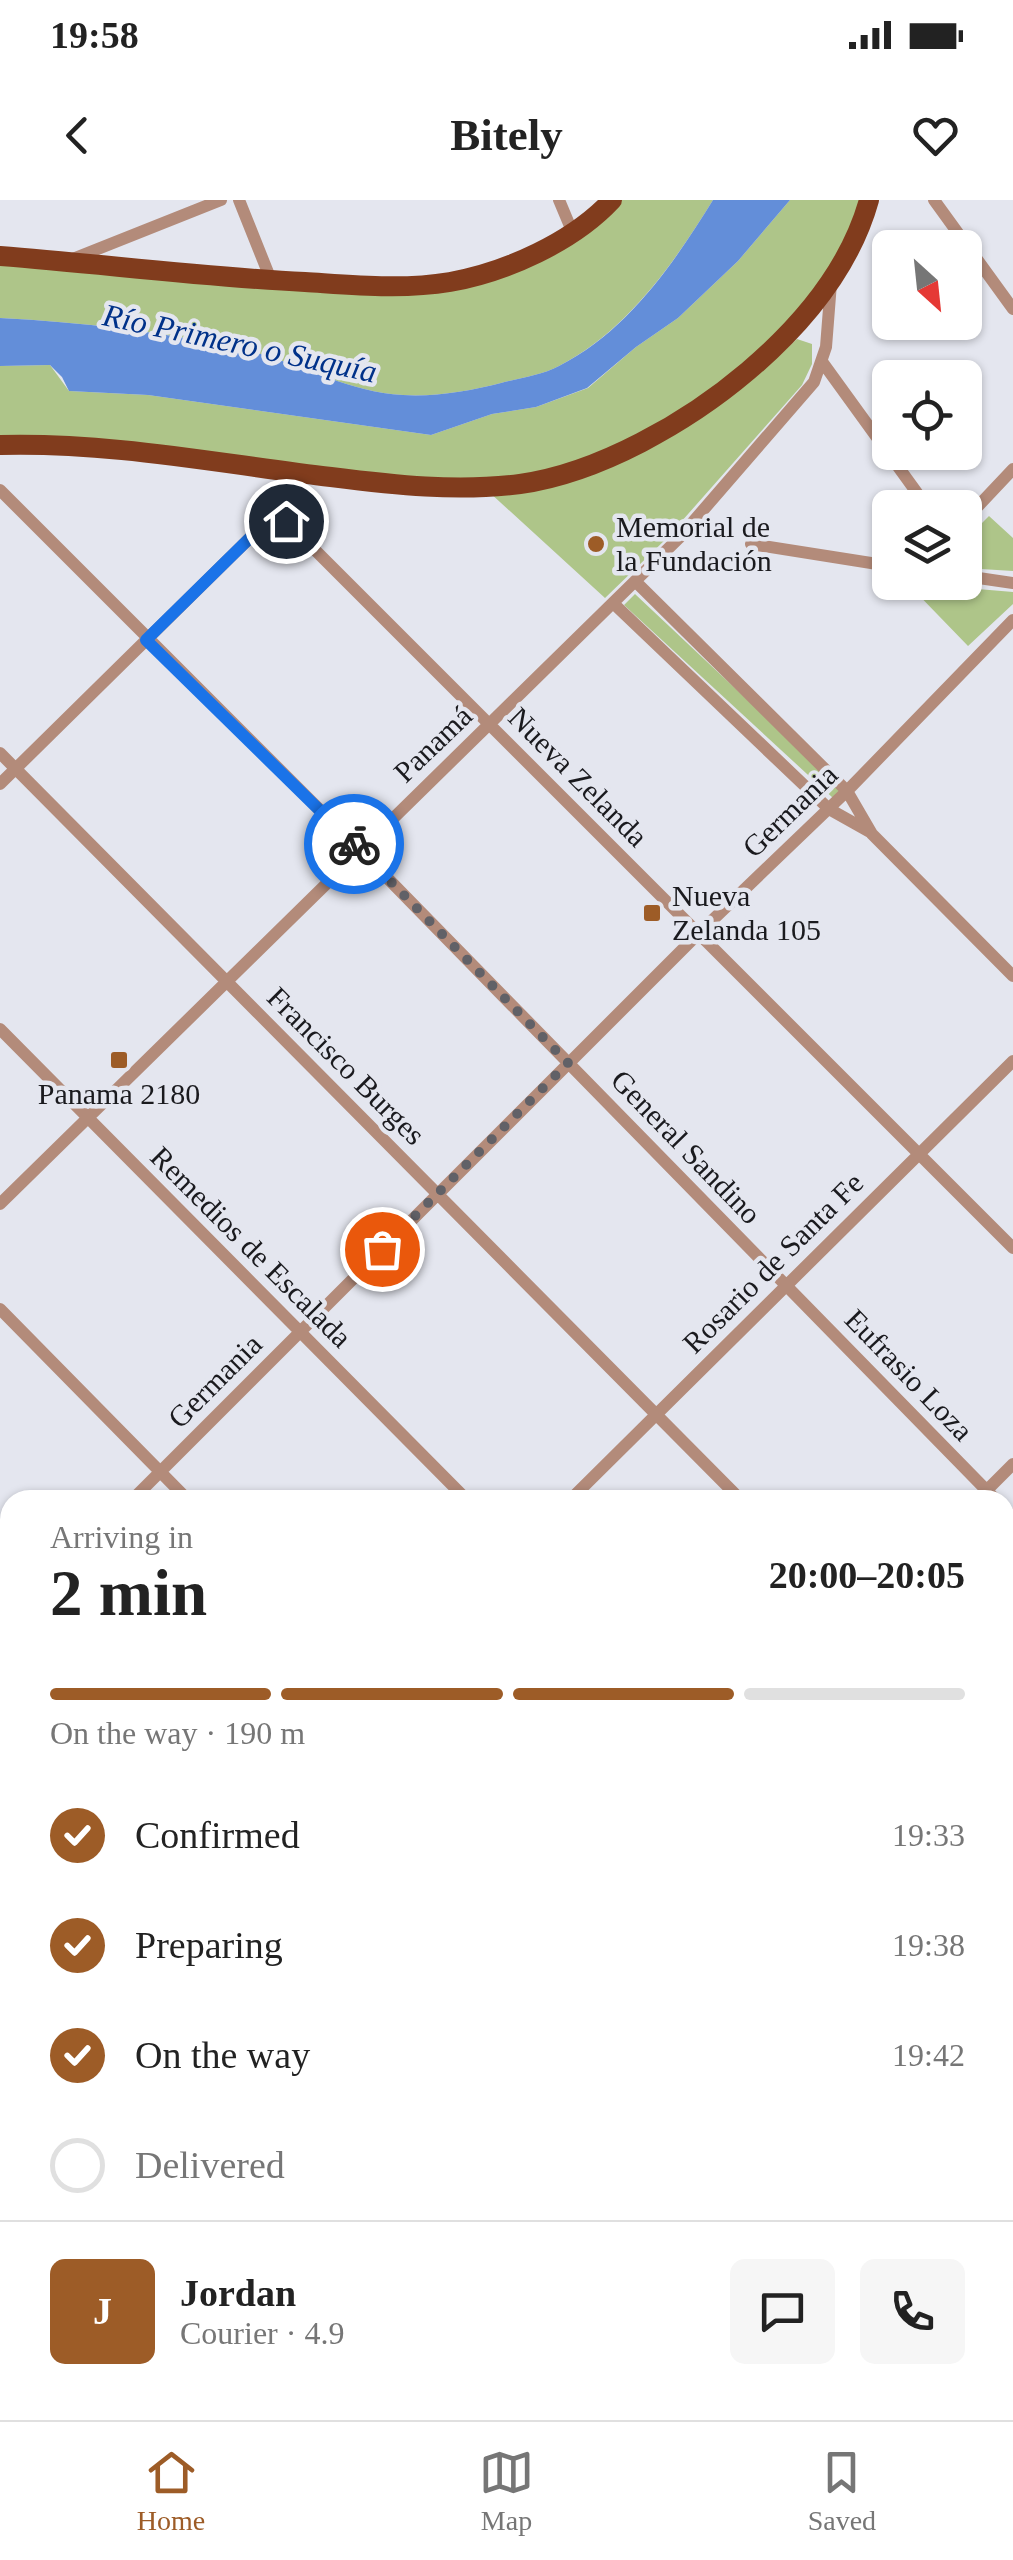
<!DOCTYPE html>
<meta charset="utf-8">
<style>
:root{--surface:#fff;--page:#f6f6f6;--text:#222;--muted:#767676;--line:#e0e0e0;--accent:#9d5c27}
body{margin:0;font-family:Georgia,serif;background:var(--page);color:var(--text);height:100vh;display:flex;flex-direction:column;font-size:38px;white-space:nowrap}
*{box-sizing:border-box;margin:0}
p{font-size:32px;color:var(--muted)}
.icon{flex:none;width:55px;height:55px;fill:none;stroke:currentColor;stroke-width:2;stroke-linecap:round;stroke-linejoin:round}
.map{position:relative;flex:1;overflow:hidden}
.drawer{position:absolute;left:0px;top:1290px;width:1015px;height:930px;display:flex;flex-direction:column;background:var(--surface);border-radius:30px 30px 0 0;box-shadow:0 2px 8px #0004}
.drawer>*{flex:none}
.needle{width:65px;rotate:153deg}
.buttons{position:absolute;left:872px;top:30px;display:grid;gap:20px}
.buttons a{display:grid;place-items:center;width:110px;height:110px;border-radius:15px;background:var(--surface);box-shadow:0 2px 8px #0004;font-size:50px}
.pin{position:absolute;display:grid;place-items:center;width:85px;height:85px;color:#fff;margin:-42px;border:5px solid #fff;border-radius:50%;box-shadow:0 2px 10px #0007}
.courier{position:absolute;display:grid;place-items:center;width:100px;height:100px;margin:-50px;border:8px solid #1a73e8;border-radius:50%;background:#fff;color:#222;box-shadow:0 2px 12px #0007}
.overview em{font-style:normal;font-weight:700}
.overview div{display:flex;flex-direction:column-reverse}
.overview{display:flex;align-items:center;justify-content:space-between;height:170px;padding:0 50px}
h1{font-size:65px;font-weight:700;line-height:75px}
.bar{display:grid;grid-template-columns:repeat(4,1fr);gap:15px 10px;align-content:center;height:120px;padding:0 50px}
.bar i{height:12px;border-radius:8px;background:var(--line)}
.bar .active{background:var(--accent)}
.bar p{grid-column:span 4}
.line{display:flex;align-items:center;gap:25px;padding:0 50px;border-top:2px solid var(--line)}
.line div{flex:1}
.round{display:grid;place-items:center;flex:none;width:105px;height:105px;border-radius:15px;background:var(--page)}
ol{padding:0 50px;list-style:none}
li{display:flex;align-items:center;gap:30px;height:110px}
li p{margin-inline-start:auto}
li .icon{padding:10px;border-radius:50%;background:var(--accent);color:#fff;stroke-width:4}
li:last-child{color:var(--muted)}
li i{width:55px;height:55px;border:5px solid var(--line);border-radius:50%}
.status{display:flex;justify-content:space-between;align-items:center;height:70px;padding:0 50px;background:var(--surface);direction:ltr}
.status svg{height:28px;fill:currentColor}
header{display:flex;justify-content:space-between;align-items:center;height:130px;padding:0 50px;background:var(--surface);font-size:45px;font-weight:700}
.menu{display:flex;justify-content:space-around;align-items:center;height:140px;border-top:2px solid var(--line);background:var(--surface);font-size:28px;color:var(--muted)}
.menu a{display:grid;justify-items:center;gap:5px}
.menu .active{color:var(--accent)}
.map>svg:first-child{display:block}
.green{fill:#aec589}
.water{fill:#638ed9}
.lines{fill:none;stroke-linecap:round;stroke-linejoin:round}
.street{stroke:#b38b7a;stroke-width:12}
.secondary{stroke:#975e46;stroke-width:18}
.primary{stroke:#813c1d;stroke-width:20}
.done{stroke:#616167;stroke-width:10;stroke-dasharray:0 18}
.route{stroke:#1a73e8;stroke-width:12}
.poi-dot{fill:#9d5c27;stroke:#e4e6ef;stroke-width:4}
.labels{text-anchor:middle;stroke-width:9;stroke-linejoin:round;paint-order:stroke}
.poi-label{font-size:30px;fill:#1a1a1e;stroke:#e4e6ef;text-anchor:start}
.street-label{font-size:30px;fill:#1a1a1e;stroke:#e4e6ef}
.water-label{font-size:32px;font-style:italic;fill:#003189;stroke:#e4e6ef}
</style>
<div class="status"><b>19:58</b><svg viewBox="0 0 49 12"><path d="M0 12V9h3v3zM5 12V6h3v6zM10 12V3h3v9zM15 12V0h3v12zM26 1h20v11H26zM47 4h2v5h-2z"/></svg></div>
<header><svg class="icon" aria-label="back" viewBox="0 0 24 24"><path d="M15 5l-7 7 7 7"/></svg>Bitely<svg class="icon" aria-label="heart" viewBox="0 0 24 24"><path d="M12 20l-8-8c-3-5 5-10 8-4 3-6 11-1 8 4z"/></svg></header>
<div class="map">
<svg width="1013" height="2220" viewBox="0 0 1013 2220">
<rect width="100%" height="100%" fill="#e4e6ef"/>
<path class="green" d="M612 0H713C674 63 627 131 559 166 542 175 520 178 501 183 471 191 434 197 403 195 346 192 296 161 242 149 161 132 82 122 0 118V56L371 86 499 68Z
M790 0H869L848 51 768 154 595 263 464 288 0 245V166L50 165 69 191 148 195 431 235 492 214 536 207 588 188 636 147 678 118 738 61Z
M797 139 812 144V164L802 185 666 339 605 398 489 292 522 289 753 179Z
M989 316 1013 338V371L965 368V340Z
M907 383 1013 392V404L968 446Z
M635 394 842 589 833 598 624 405Z"/>
<path class="water" d="M713 0H790L738 61 678 118 636 147 587 188 536 207 492 214 431 235 148 195 69 191 62 177 50 165 0 166V118C82 122 161 132 242 149 296 161 346 192 403 195 434 197 471 191 501 183 520 178 542 175 559 166 628 131 674 63 713 0Z"/>
<g class="lines">
<path class="street" d="M239 0 271 80
M559 0 572 31
M934 0 1013 109
M70 60 221 0
M823 163 928 308
M0 290 360 650 996 1300
M965 320 1013 269
M751 344 890 366
M965 376 1013 383
M635 381 847 591 872 634 1013 776
M613 403 829 609 870 632
M0 553 741 1300
M0 584 263 325 273 321H286L1013 1048
M0 829 467 1300
M0 1004 679 338 814 182 826 147 831 83
M0 1109 188 1300
M132 1300 699 733 847 591 1013 420
M570 1300 1013 861
M977 1300 1013 1264
M1005 1309 1013 1318
M0 1414 10 1423
M1005 1570 1013 1579
M0 1711 10 1721
M1005 1720 1013 1728
M0 1865 10 1855
M1005 1926 1013 1919
M0 2005 10 2015
M1005 2123 1013 2131
M201 2210 211 2220
M784 2210 795 2220
M48 2220 58 2210
M915 2220 925 2210"/>
<path class="secondary" d="M1005 1687 1013 1680
M1005 1715 1013 1707
M477 2220 487 2210
M519 2220 524 2210"/>
<path class="primary" d="M0 56C102 64 203 77 305 82 353 85 402 90 450 82 506 72 573 42 612 0
M0 245C111 242 221 264 331 277 394 285 457 292 520 284 599 273 688 222 748 171 801 126 850 68 869 0"/>
</g>
<g class="lines">
<path class="done" d="M354 644 568 863 382 1049"/>
<path class="route" d="M286 321 273 320 263 325 146 440 354 644"/>
</g>
<g class="poi-dot">
<circle cx="596" cy="344" r="10"/>
<rect x="642" y="703" width="20" height="20" rx="5"/>
<rect x="109" y="850" width="20" height="20" rx="5"/>
</g>
<g class="labels">
<g class="poi-label">
<text x="616" y="337">Memorial de<tspan x="616" dy="34">la Fundación</tspan></text>
<text x="672" y="706">Nueva<tspan x="672" dy="34">Zelanda 105</tspan></text>
<text x="119" y="904" text-anchor="middle">Panama 2180</text>
</g>
<g class="street-label">
<text transform="translate(433 544) rotate(-44)" y="10">Panamá</text>
<text transform="translate(578 577) rotate(45)" y="10">Nueva Zelanda</text>
<text transform="translate(790 611) rotate(-44)" y="10">Germania</text>
<text transform="translate(346 866) rotate(45)" y="10">Francisco Burges</text>
<text transform="translate(686 947) rotate(46)" y="10">General Sandino</text>
<text transform="translate(251 1047) rotate(45)" y="10">Remedios de Escalada</text>
<text transform="translate(773 1063) rotate(-45)" y="10">Rosario de Santa Fe</text>
<text transform="translate(909 1175) rotate(46)" y="10">Eufrasio Loza</text>
<text transform="translate(215 1181) rotate(-45)" y="10">Germania</text>
</g>
<g class="water-label">
<text transform="translate(240 143) rotate(12)" y="11">Río Primero o Suquía</text>
</g>
</g>
</svg>
<div class="buttons">
<a><svg class="needle" viewBox="-14 -14 28 28"><path d="M0-13l5 13h-10z" fill="#e53935"/><path d="M0 13l5-13h-10z" fill="#767676"/></svg></a>
<a><svg class="icon" aria-label="locate" viewBox="0 0 24 24"><circle cx="12" cy="12" r="6"/><path d="M12 2v4M12 18v4M2 12h4M18 12h4"/></svg></a>
<a><svg class="icon" aria-label="layers" viewBox="0 0 24 24"><path d="M12 4l9 5-9 5-9-5zM3 14l9 5 9-5"/></svg></a>
</div>
<div class="pin" style="left:382px;top:1049px;background:#ea580c"><svg class="icon" aria-label="bag" viewBox="0 0 24 24"><path d="M5 8h14l-1 12H6zM9 8a3 3 0 0 1 6 0"/></svg></div>
<div class="pin" style="left:286px;top:321px;background:#1f2937"><svg class="icon" aria-label="home" viewBox="0 0 24 24"><path d="M3 11l9-7 9 7M6 9v11h12V9"/></svg></div>
<div class="courier" style="left:354px;top:644px"><svg class="icon" aria-label="bike" viewBox="0 0 24 24"><circle cx="6" cy="16" r="4"/><circle cx="18" cy="16" r="4"/><path d="M6 16l4-8h5l3 8M10 8l3 8H6M13 5h3"/></svg></div>
<section class="drawer">
<div class="overview"><div><h1>2 min</h1><p>Arriving in</p></div><em>20:00–20:05</em></div>
<div class="bar"><i class="active"></i><i class="active"></i><i class="active"></i><i></i><p>On the way · 190 m</p></div>
<ol>
<li><svg class="icon" aria-label="check" viewBox="0 0 24 24"><path d="M5 12l5 5 9-10"/></svg>Confirmed<p>19:33</p></li>
<li><svg class="icon" aria-label="check" viewBox="0 0 24 24"><path d="M5 12l5 5 9-10"/></svg>Preparing<p>19:38</p></li>
<li><svg class="icon" aria-label="check" viewBox="0 0 24 24"><path d="M5 12l5 5 9-10"/></svg>On the way<p>19:42</p></li>
<li><i></i>Delivered</li>
</ol>
<div class="line" style="height:180px"><b class="round" style="background:var(--accent);color:#fff">J</b><div><b>Jordan</b><p>Courier · 4.9</p></div><a class="round"><svg class="icon" aria-label="chat" viewBox="0 0 24 24"><path d="M4 5h16v11H9l-5 4z"/></svg></a><a class="round"><svg class="icon" aria-label="phone" viewBox="0 0 24 24"><path d="M5 4h4l2 5-3 2q2 4 5 5l2-3 5 2v4C11 20 4 13 5 4z"/></svg></a></div>
</section>
</div>
<nav class="menu">
<a class="active"><svg class="icon" aria-label="home" viewBox="0 0 24 24"><path d="M3 11l9-7 9 7M6 9v11h12V9"/></svg>Home</a>
<a><svg class="icon" aria-label="map" viewBox="0 0 24 24"><path d="M3 6l6-2 6 2 6-2v14l-6 2-6-2-6 2zM9 4v14M15 6v14"/></svg>Map</a>
<a><svg class="icon" aria-label="saved" viewBox="0 0 24 24"><path d="M7 4h10v16l-5-4-5 4z"/></svg>Saved</a>
</nav>
